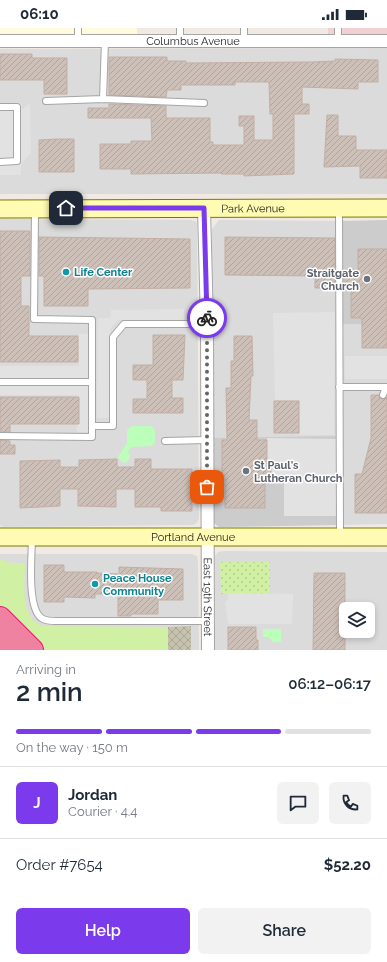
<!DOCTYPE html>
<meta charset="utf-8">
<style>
:root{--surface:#fff;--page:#f2f2f3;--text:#1f2937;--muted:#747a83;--line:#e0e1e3;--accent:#7c3aed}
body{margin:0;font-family:Raleway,sans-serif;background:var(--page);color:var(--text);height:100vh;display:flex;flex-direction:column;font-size:15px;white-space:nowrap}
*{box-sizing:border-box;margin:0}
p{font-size:13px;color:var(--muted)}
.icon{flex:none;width:22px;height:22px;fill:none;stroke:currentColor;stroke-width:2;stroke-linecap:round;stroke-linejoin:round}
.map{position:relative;height:622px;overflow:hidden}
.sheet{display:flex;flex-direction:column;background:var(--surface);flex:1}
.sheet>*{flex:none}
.tools{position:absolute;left:339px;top:574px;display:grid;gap:8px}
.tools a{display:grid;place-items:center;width:36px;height:36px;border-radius:6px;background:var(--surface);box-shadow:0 2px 6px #0003;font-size:20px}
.pin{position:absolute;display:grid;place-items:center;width:34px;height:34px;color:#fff;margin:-17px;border-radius:8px;box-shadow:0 2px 6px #0006}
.courier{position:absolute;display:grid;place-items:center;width:40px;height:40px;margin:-20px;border:3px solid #7c3aed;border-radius:50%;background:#fff;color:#222;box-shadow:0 1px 5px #0007}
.headline em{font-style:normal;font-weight:600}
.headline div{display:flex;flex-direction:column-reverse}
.headline{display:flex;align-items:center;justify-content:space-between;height:68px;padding:0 16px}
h1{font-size:26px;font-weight:600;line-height:30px}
.bar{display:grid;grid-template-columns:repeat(4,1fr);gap:6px 4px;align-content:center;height:48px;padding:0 16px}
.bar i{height:5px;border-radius:3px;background:var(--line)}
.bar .on{background:var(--accent)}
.bar p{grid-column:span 4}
.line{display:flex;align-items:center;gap:10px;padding:0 16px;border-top:1px solid var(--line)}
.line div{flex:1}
.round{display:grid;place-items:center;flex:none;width:42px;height:42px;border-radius:6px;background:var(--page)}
.action{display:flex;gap:8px;margin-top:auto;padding:8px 16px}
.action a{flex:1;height:46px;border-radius:6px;background:var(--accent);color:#fff;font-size:16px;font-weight:600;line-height:46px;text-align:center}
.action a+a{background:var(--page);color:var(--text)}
.status{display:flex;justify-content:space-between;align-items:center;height:28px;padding:0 20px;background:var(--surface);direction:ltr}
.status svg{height:11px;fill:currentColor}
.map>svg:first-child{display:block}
.residential{fill:#dcdbdb;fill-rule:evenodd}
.commercial{fill:#f3d0d2}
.education{fill:#fffcdd}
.religious{fill:#ccc}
.construction{fill:url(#construction-cross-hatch)}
.grass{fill:#d0f0a3}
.park{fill:#bcffbb}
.garden{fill:url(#garden-dots)}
.parking{fill:#e2e2e2}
.building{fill:url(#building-hatch);stroke:#c3aea4}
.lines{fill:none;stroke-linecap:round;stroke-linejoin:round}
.lane-casing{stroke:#a5a5a5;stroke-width:8}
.street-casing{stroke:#a5a5a5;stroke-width:14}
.secondary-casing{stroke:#787a00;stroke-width:19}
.highway-casing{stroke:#ec1272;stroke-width:24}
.lane{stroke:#fff;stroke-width:6}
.street{stroke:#fff;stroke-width:12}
.secondary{stroke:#fffbb2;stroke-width:17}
.highway{stroke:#ef82a1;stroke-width:22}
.done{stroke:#686563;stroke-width:4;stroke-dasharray:0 7.2}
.route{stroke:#7c3aed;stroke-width:5}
.culture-dot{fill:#0f9aa8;stroke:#fff;stroke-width:1.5}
.worship-dot{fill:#6b7280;stroke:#fff;stroke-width:1.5}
.labels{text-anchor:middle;stroke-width:3;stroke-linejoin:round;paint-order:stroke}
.street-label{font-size:11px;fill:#1e1e1e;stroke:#fff}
.culture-label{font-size:11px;font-weight:bold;fill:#0d838f;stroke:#fff;text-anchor:start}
.worship-label{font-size:11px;font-weight:bold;fill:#5b616d;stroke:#fff;text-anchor:end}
</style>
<div class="status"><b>06:10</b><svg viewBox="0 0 49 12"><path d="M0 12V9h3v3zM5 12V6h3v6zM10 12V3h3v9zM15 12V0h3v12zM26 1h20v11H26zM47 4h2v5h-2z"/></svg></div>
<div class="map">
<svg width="387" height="622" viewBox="0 0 387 622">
<defs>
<pattern id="construction-cross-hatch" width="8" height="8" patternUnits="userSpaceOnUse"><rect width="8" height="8" fill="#c5c3ad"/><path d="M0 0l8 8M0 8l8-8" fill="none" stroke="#a9a794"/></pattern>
<pattern id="garden-dots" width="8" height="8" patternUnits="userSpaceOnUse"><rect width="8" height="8" fill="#d0f0a3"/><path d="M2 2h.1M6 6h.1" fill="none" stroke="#b2cd8c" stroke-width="1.8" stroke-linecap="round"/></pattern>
<pattern id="building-hatch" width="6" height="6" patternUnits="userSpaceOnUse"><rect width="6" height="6" fill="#ccc0b8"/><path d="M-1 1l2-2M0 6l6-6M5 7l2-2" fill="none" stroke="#afa59e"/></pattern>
</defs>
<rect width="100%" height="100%" fill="#f0eae3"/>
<path class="residential" d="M387 20V166H0V21Z
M0 191 191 192 197 194 199 490 197 495 193 497 3 499 0 497Z
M219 192 340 193 387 296V496L342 497 212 410V201Z
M224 523 387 524V622H215V528L218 524ZM346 581H368V603H346Z
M0 526H192L197 528 198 532 199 622H35L0 586Z"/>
<path class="commercial" d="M328 0H387V8H328Z"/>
<path class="education" d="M0 0H137V9L0 10Z"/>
<path class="religious" d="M387 192V296H340V193Z
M340 408 342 497 219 499 216 497 212 492V410Z"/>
<path class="construction" d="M191 598V622H168V599Z"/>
<path class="grass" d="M0 531 10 535H25C25 556 19 590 43 598L168 599V622H40L0 581Z"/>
<path class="park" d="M132 398H152L155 403V414L152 418 131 419 128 424 130 428 129 432 125 435 121 433 118 429 127 415V402Z
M263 601H281V614H273L268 609H263Z"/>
<path class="garden" d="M220 534H270V566H221Z"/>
<path class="parking" d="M0 75H21L22 82 30 75 31 125 21 135V147H0Z
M184 281V292H118L110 301V390H97L98 290H109L111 288V282Z
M335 284 334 407H300V372H275L273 285Z
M79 306H88V404H77V367H0V338H79Z
M345 328H387V351H345Z
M267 410 337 411V488H284V452H271V436L267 435Z
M228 565 293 566 292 596H228L225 574 228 572Z"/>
<path class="building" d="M0 26H32V30H67V66H44V52H0Z
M109 29H167V33H186V35L312 34 335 33V31L378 32V54H358V61L302 59V76H309V86H294V146L244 148V146H221V145L131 146V141H100V116H131V113H152L151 90H88V80H109V76L166 78V90H210V114H213V117H244V98H239V88H254V112H273V86H270L269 54H235V57H181V62H167L166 69 109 67Z
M327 87H338V108H356V122H387V150H360V138L324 139Z
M57 111H74V144H39V112Z
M0 203H30V248H21V278H29V308H78V334H0Z
M39 209 190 211V260L88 261V278H44V248H39Z
M225 209 335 210V260H315V248L225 247Z
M358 221H387V320H362V290H351V260H344V242H358Z
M153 307H185L183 352H172V370H183V385H133V371H147V352H133V337H153Z
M234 308H252L253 348H251L249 392H257V412H267V435H271V452H265V480H225V451H222V412H227L226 360H231V333H234Z
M371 367H379L382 371 387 369V485H355V446H362L371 410Z
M0 369H79V396H10V404H0Z
M274 373H299V405H274Z
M0 412 10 413V417H15V426H0Z
M117 431V439H135V431H151V441H192V483H161V479H135V461H116V479L78 478V461H60V478L20 480V433L60 432V439H79V432Z
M44 537H64V544H97V545L119 546V539L183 541V572H158V586H131V588H118V566H95V570L64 569V574H44Z
M314 545H345V622H313Z
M228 599H256V612H258V622H228Z"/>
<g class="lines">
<g class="lane-casing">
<path id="lane" d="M78 0V13
M180 13V0
M244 13V0
M338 13V0
M103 71 105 13
M46 73 103 71 204 75
M0 79H17V133L0 134
M339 181 340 508
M0 354H92
M339 359H386L383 367
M92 398H113V309L124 296H207
M0 408 92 409V292L34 291 35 183
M165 413 207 412
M32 509C32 526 26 583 43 591 47 593 52 593 56 593H208"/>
</g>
<g class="street-casing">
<g id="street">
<path id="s1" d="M0 13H387"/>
<path id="s2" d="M204 180 207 296 208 622"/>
</g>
</g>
<g class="secondary-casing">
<g id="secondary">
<path id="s3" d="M0 181 387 180"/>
<path id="s4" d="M0 509H387"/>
</g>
</g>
<g class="highway-casing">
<path id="highway" d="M0 590 32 622
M0 614 9 622"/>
</g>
<use href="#lane" class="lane"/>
<use href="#street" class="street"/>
<use href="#secondary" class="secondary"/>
<use href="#highway" class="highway"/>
</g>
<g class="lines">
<path class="done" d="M207 459V290"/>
<path class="route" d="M66 180H204L207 290"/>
</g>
<g class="culture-dot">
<circle cx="66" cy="244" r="4"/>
<circle cx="95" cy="556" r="4"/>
</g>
<g class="worship-dot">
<circle cx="367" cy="251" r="4"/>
<circle cx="246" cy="443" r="4"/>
</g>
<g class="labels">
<g class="street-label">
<text dy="4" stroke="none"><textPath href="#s1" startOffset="193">Columbus Avenue</textPath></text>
<text dy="4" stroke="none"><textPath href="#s3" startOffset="253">Park Avenue</textPath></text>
<text dy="4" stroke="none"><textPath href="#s4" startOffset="193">Portland Avenue</textPath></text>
<text dy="4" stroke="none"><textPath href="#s2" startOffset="389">East 19th Street</textPath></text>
</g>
<g class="culture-label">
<text x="74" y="248">Life Center</text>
<text x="103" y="554">Peace House<tspan x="103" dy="13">Community</tspan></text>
</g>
<g class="worship-label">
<text x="359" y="249">Straitgate<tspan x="359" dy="13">Church</tspan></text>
<text x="254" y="441" text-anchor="start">St Paul's<tspan x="254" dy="13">Lutheran Church</tspan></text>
</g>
</g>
</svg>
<div class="tools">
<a><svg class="icon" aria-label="layers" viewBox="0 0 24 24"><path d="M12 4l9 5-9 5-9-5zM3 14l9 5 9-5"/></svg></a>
</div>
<div class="pin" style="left:207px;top:459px;background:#ea580c"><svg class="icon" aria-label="bag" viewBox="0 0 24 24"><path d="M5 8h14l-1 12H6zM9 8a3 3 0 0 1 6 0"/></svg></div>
<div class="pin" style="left:66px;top:180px;background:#1f2937"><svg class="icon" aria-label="home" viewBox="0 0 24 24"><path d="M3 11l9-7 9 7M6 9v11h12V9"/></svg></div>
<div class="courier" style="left:207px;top:290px"><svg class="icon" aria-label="bike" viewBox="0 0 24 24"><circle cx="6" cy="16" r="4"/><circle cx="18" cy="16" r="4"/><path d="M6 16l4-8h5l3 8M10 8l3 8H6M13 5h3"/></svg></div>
</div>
<section class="sheet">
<div class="headline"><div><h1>2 min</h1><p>Arriving in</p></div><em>06:12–06:17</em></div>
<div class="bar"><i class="on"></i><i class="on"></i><i class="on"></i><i></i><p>On the way · 150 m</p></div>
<div class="line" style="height:72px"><b class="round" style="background:var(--accent);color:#fff">J</b><div><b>Jordan</b><p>Courier · 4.4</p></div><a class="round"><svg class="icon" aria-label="chat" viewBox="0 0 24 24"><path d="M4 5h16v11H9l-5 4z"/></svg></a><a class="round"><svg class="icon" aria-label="phone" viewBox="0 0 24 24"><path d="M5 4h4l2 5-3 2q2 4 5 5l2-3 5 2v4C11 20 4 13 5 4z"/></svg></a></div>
<div class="line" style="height:52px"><div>Order #7654</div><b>$52.20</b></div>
<div class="action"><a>Help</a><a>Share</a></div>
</section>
